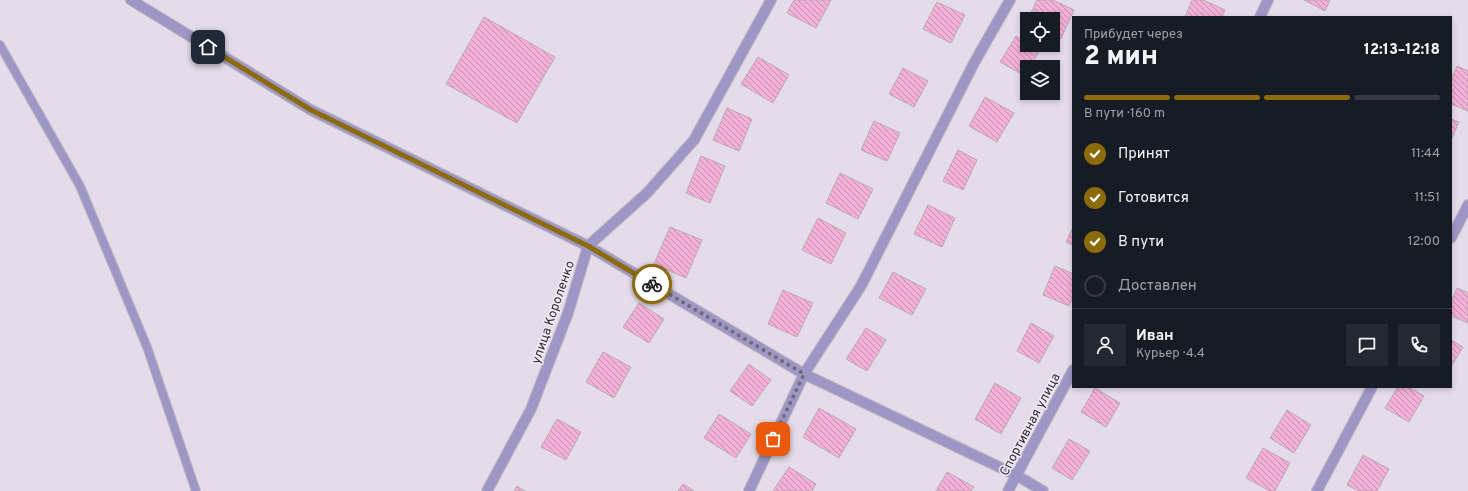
<!DOCTYPE html>
<html lang="ru">
<meta charset="utf-8">
<style>
:root{--surface:#171b24;--page:#242831;--text:#f1f3f6;--muted:#9ea1a6;--line:#363941;--accent:#8c6b0d}
body{margin:0;font-family:Overpass,sans-serif;background:var(--page);color:var(--text);height:100vh;display:flex;flex-direction:column;font-size:15px;white-space:nowrap}
*{box-sizing:border-box;margin:0}
p{font-size:13px;color:var(--muted)}
.icon{flex:none;width:22px;height:22px;fill:none;stroke:currentColor;stroke-width:2;stroke-linecap:round;stroke-linejoin:round}
.map{position:relative;flex:1;overflow:hidden}
.side{position:absolute;left:1072px;top:16px;width:380px;height:372px;display:flex;flex-direction:column;background:var(--surface);border-radius:0px;box-shadow:0 2px 6px #0003}
.side>*{flex:none}
.buttons{position:absolute;left:1020px;top:12px;display:grid;gap:8px}
.buttons a{display:grid;place-items:center;width:40px;height:40px;border-radius:0px;background:var(--surface);box-shadow:0 2px 6px #0003;font-size:20px}
.pin{position:absolute;display:grid;place-items:center;width:34px;height:34px;color:#fff;margin:-17px;border-radius:8px;box-shadow:0 2px 6px #0006}
.courier{position:absolute;display:grid;place-items:center;width:40px;height:40px;margin:-20px;border:3px solid #8c6b0d;border-radius:50%;background:#fff;color:#222;box-shadow:0 1px 5px #0007}
.overview em{font-style:normal;font-weight:800}
.overview div{display:flex;flex-direction:column-reverse}
.overview{display:flex;align-items:center;justify-content:space-between;height:68px;padding:0 12px}
h1{font-size:26px;font-weight:800;line-height:30px}
.bar{display:grid;grid-template-columns:repeat(4,1fr);gap:6px 4px;align-content:center;height:48px;padding:0 12px}
.bar i{height:5px;border-radius:3px;background:var(--line)}
.bar .selected{background:var(--accent)}
.bar p{grid-column:span 4}
.line{display:flex;align-items:center;gap:10px;padding:0 12px;border-top:1px solid var(--line)}
.line div{flex:1}
.round{display:grid;place-items:center;flex:none;width:42px;height:42px;border-radius:0px;background:var(--page)}
ol{padding:0 12px;list-style:none}
li{display:flex;align-items:center;gap:12px;height:44px}
li p{margin-inline-start:auto}
li .icon{padding:4px;border-radius:50%;background:var(--accent);color:#fff;stroke-width:4}
li:last-child{color:var(--muted)}
li i{width:22px;height:22px;border:2px solid var(--line);border-radius:50%}
.map>svg:first-child{display:block}
.building{fill:url(#building-back-hatch);stroke:#b9abb3}
.lines{fill:none;stroke-linecap:round;stroke-linejoin:round}
.lane-casing{stroke:#c1b9c4;stroke-width:10}
.street-casing{stroke:#c1b9c4;stroke-width:12}
.lane{stroke:#9e97c6;stroke-width:8}
.street{stroke:#9e97c6;stroke-width:10}
.done{stroke:#6f6a71;stroke-width:4;stroke-dasharray:0 7.2}
.route{stroke:#8c6b0d;stroke-width:5}
.labels{text-anchor:middle;stroke-width:3;stroke-linejoin:round;paint-order:stroke}
.street-label{font-size:13px;fill:#302c31;stroke:#f2e9f6}
</style>
<div class="map">
<svg width="1468" height="491" viewBox="0 0 1468 491">
<defs>
<pattern id="building-back-hatch" width="6" height="6" patternUnits="userSpaceOnUse"><rect width="6" height="6" fill="#f3b0d8"/><path d="M-1 5l2 2M0 0l6 6M5-1l2 2" fill="none" stroke="#c58fb0"/></pattern>
</defs>
<rect width="100%" height="100%" fill="#e5dce9"/>
<path class="building" d="M794 0H831L816 28 787 13Z
M1037 0H1053L1074 10 1061 39 1053 35V19H1028Z
M1192 0H1203L1225 10 1222 17H1185Z
M1304 0H1330L1325 11Z
M937 2 965 15 951 43 923 29Z
M484 17 555 57 517 123 446 84Z
M1016 36 1027 43V45H1031L1040 50 1030 67H1027V73L1025 76 1000 62Z
M758 57 789 75 773 103 741 84Z
M1457 66 1468 71V111L1451 104V80Z
M903 68 928 81 914 107 889 94Z
M985 97 1014 113 997 142 969 126Z
M727 108 752 119 739 151 713 140Z
M1451 119 1459 122 1451 140Z
M874 121 900 133 887 161 861 150Z
M958 150 977 160 963 190 943 181Z
M701 156 725 166 710 203 686 193Z
M840 173 873 189 858 219 826 203Z
M928 205 955 218 942 247 914 234Z
M818 218 846 233 831 264 802 250Z
M670 227 702 240 686 278 654 264Z
M1073 227V245L1066 242Z
M1055 266 1073 274V297L1069 306 1043 295Z
M893 272 926 289 912 315 879 298Z
M1457 288 1468 293V323L1451 316V302Z
M783 290 813 303 797 337 768 324Z
M639 303 664 319 649 343 623 327Z
M1031 323 1054 336 1039 363 1017 351Z
M866 328 886 340 867 371 846 359Z
M1451 340 1463 347 1451 367Z
M603 352 631 367 614 398 586 382Z
M749 364 771 380 752 406 730 391Z
M995 383 1021 398 1001 434 975 419Z
M1398 387H1408L1424 396 1409 422 1385 408Z
M1095 388 1120 403 1106 427 1081 412Z
M819 408 856 429 839 458 803 437Z
M1287 410 1311 425 1294 453 1270 438Z
M719 414 751 434 736 458 704 438Z
M557 419 581 432 566 460 541 447Z
M1069 439 1090 451 1072 480 1052 468Z
M1263 448 1290 463 1275 491H1270L1246 478Z
M1363 455 1389 469 1377 491H1359L1347 485Z
M789 467 816 484 812 491H773Z
M947 472 974 487 971 491H936Z
M683 484 694 491H678Z
M517 486 525 491H514Z"/>
<g class="lines">
<g class="lane-casing">
<path id="lane" d="M0 45 80 186 147 347 196 491"/>
</g>
<g class="street-casing">
<path id="street" d="M131 0 311 110 588 246 804 374 1016 475 1043 491
M1260 17 1268 0
M1451 238 1468 205
M487 491 531 409 568 313 588 246 647 193 694 140 771 0
M749 491 804 374 861 286 974 63 1010 0
M1008 491 1073 370
M1317 491 1372 387"/>
</g>
<use href="#lane" class="lane"/>
<use href="#street" class="street"/>
</g>
<g class="lines">
<path class="done" d="M652 284 804 374 773 439"/>
<path class="route" d="M208 47 311 110 588 246 652 284"/>
</g>
<g class="labels">
<g class="street-label">
<text transform="translate(552 312) rotate(-71)" y="5">улица Короленко</text>
<text transform="translate(1029 424) rotate(-62)" y="5">Спортивная улица</text>
</g>
</g>
</svg>
<div class="buttons">
<a><svg class="icon" aria-label="locate" viewBox="0 0 24 24"><circle cx="12" cy="12" r="6"/><path d="M12 2v4M12 18v4M2 12h4M18 12h4"/></svg></a>
<a><svg class="icon" aria-label="layers" viewBox="0 0 24 24"><path d="M12 4l9 5-9 5-9-5zM3 14l9 5 9-5"/></svg></a>
</div>
<div class="pin" style="left:773px;top:439px;background:#ea580c"><svg class="icon" aria-label="bag" viewBox="0 0 24 24"><path d="M5 8h14l-1 12H6zM9 8a3 3 0 0 1 6 0"/></svg></div>
<div class="pin" style="left:208px;top:47px;background:#1f2937"><svg class="icon" aria-label="home" viewBox="0 0 24 24"><path d="M3 11l9-7 9 7M6 9v11h12V9"/></svg></div>
<div class="courier" style="left:652px;top:284px"><svg class="icon" aria-label="bike" viewBox="0 0 24 24"><circle cx="6" cy="16" r="4"/><circle cx="18" cy="16" r="4"/><path d="M6 16l4-8h5l3 8M10 8l3 8H6M13 5h3"/></svg></div>
<section class="side">
<div class="overview"><div><h1>2 мин</h1><p>Прибудет через</p></div><em>12:13–12:18</em></div>
<div class="bar"><i class="selected"></i><i class="selected"></i><i class="selected"></i><i></i><p>В пути · 160 m</p></div>
<ol>
<li><svg class="icon" aria-label="check" viewBox="0 0 24 24"><path d="M5 12l5 5 9-10"/></svg>Принят<p>11:44</p></li>
<li><svg class="icon" aria-label="check" viewBox="0 0 24 24"><path d="M5 12l5 5 9-10"/></svg>Готовится<p>11:51</p></li>
<li><svg class="icon" aria-label="check" viewBox="0 0 24 24"><path d="M5 12l5 5 9-10"/></svg>В пути<p>12:00</p></li>
<li><i></i>Доставлен</li>
</ol>
<div class="line" style="height:72px"><a class="round"><svg class="icon" aria-label="person" viewBox="0 0 24 24"><circle cx="12" cy="8" r="4"/><path d="M4 21q1-7 8-7t8 7"/></svg></a><div><b>Иван</b><p>Курьер · 4.4</p></div><a class="round"><svg class="icon" aria-label="chat" viewBox="0 0 24 24"><path d="M4 5h16v11H9l-5 4z"/></svg></a><a class="round"><svg class="icon" aria-label="phone" viewBox="0 0 24 24"><path d="M5 4h4l2 5-3 2q2 4 5 5l2-3 5 2v4C11 20 4 13 5 4z"/></svg></a></div>
</section>
</div>
